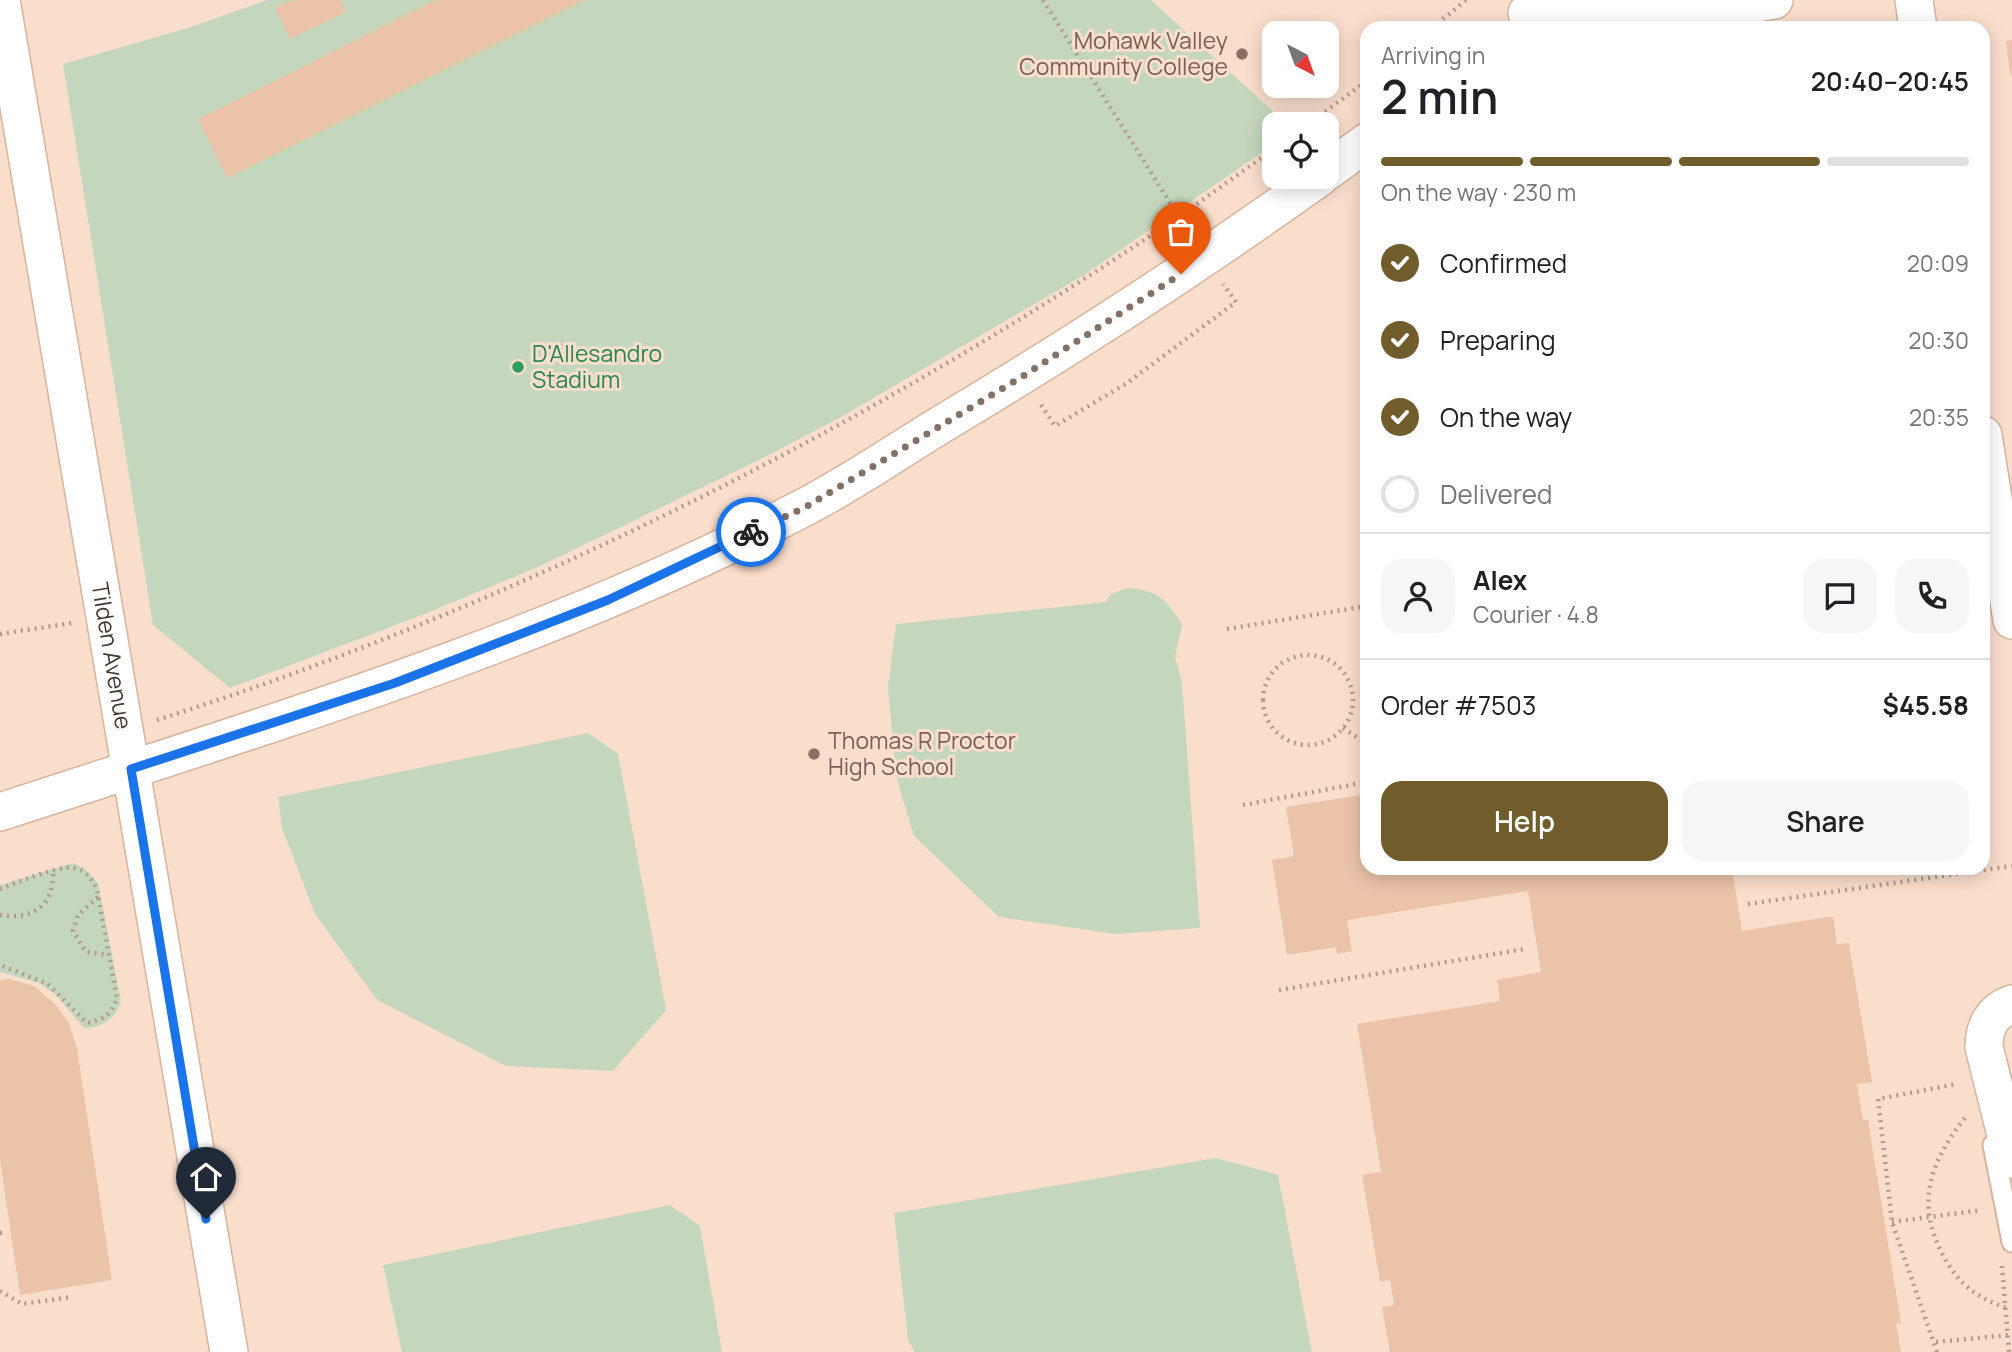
<!DOCTYPE html>
<meta charset="utf-8">
<style>
:root{--surface:#fff;--page:#f6f6f6;--text:#202124;--muted:#757577;--line:#e0e0e0;--accent:#715d2c}
body{margin:0;font-family:Manrope,sans-serif;background:var(--page);color:var(--text);height:100vh;display:flex;flex-direction:column;font-size:26px;white-space:nowrap}
*{box-sizing:border-box;margin:0}
p{font-size:23px;color:var(--muted)}
.icon{flex:none;width:38px;height:38px;fill:none;stroke:currentColor;stroke-width:2;stroke-linecap:round;stroke-linejoin:round}
.map{position:relative;flex:1;overflow:hidden}
.drawer{position:absolute;left:1360px;top:21px;width:630px;height:854px;display:flex;flex-direction:column;background:var(--surface);border-radius:21px;box-shadow:0 4px 18px #0003}
.drawer>*{flex:none}
.needle{width:46px;rotate:139deg}
.fabs{position:absolute;left:1262px;top:21px;display:grid;gap:14px}
.fabs a{display:grid;place-items:center;width:77px;height:77px;border-radius:14px;background:var(--surface);box-shadow:0 4px 18px #0003;font-size:35px}
.pin{position:absolute;display:grid;place-items:center;width:60px;height:60px;color:#fff;margin:-72px -30px;border-radius:50% 50% 50% 0;rotate:-45deg;box-shadow:0 0 7px #0007}
.pin .icon{rotate:45deg}
.courier{position:absolute;display:grid;place-items:center;width:70px;height:70px;margin:-35px;border:5px solid #1a73e8;border-radius:50%;background:#fff;color:#222;box-shadow:0 2px 9px #0007}
.headline em{font-style:normal;font-weight:600}
.headline div{display:flex;flex-direction:column-reverse}
.headline{display:flex;align-items:center;justify-content:space-between;height:119px;padding:0 21px}
h1{font-size:46px;font-weight:600;line-height:52px}
.bar{display:grid;grid-template-columns:repeat(4,1fr);gap:10px 7px;align-content:center;height:84px;padding:0 21px}
.bar i{height:9px;border-radius:5px;background:var(--line)}
.bar .selected{background:var(--accent)}
.bar p{grid-column:span 4}
.line{display:flex;align-items:center;gap:18px;padding:0 21px;border-top:2px solid var(--line)}
.line div{flex:1}
.round{display:grid;place-items:center;flex:none;width:74px;height:74px;border-radius:21px;background:var(--page)}
ol{padding:0 21px;list-style:none}
li{display:flex;align-items:center;gap:21px;height:77px}
li p{margin-inline-start:auto}
li .icon{padding:7px;border-radius:50%;background:var(--accent);color:#fff;stroke-width:4}
li:last-child{color:var(--muted)}
li i{width:38px;height:38px;border:4px solid var(--line);border-radius:50%}
.cta{display:flex;gap:14px;margin-top:auto;padding:14px 21px}
.cta a{flex:1;height:80px;border-radius:21px;background:var(--accent);color:#fff;font-size:28px;font-weight:600;line-height:80px;text-align:center}
.cta a+a{background:var(--page);color:var(--text)}
.map>svg:first-child{display:block}
.green{fill:#c4d7bd}
.building{fill:#ebc3a9}
.lines{fill:none;stroke-linecap:round;stroke-linejoin:round}
.lane-casing{stroke:#d6b49e;stroke-width:23}
.street-casing{stroke:#d6b49e;stroke-width:40}
.path{stroke:#b09a8b;stroke-width:4.5;stroke-dasharray:2 5;stroke-linecap:butt}
.lane{stroke:#fff;stroke-width:19}
.street{stroke:#fff;stroke-width:37}
.done{stroke:#847165;stroke-width:7;stroke-dasharray:0 12.6}
.route{stroke:#1a73e8;stroke-width:9}
.education-dot{fill:#8d6e63;stroke:#fadecc;stroke-width:2.5}
.leisure-dot{fill:#2e9e5b;stroke:#fadecc;stroke-width:2.5}
.labels{text-anchor:middle;stroke-width:6;stroke-linejoin:round;paint-order:stroke}
.education-label{font-size:23px;fill:#785e54;stroke:#fadecc;text-anchor:end}
.leisure-label{font-size:23px;fill:#27864d;stroke:#fadecc;text-anchor:start}
.street-label{font-size:23px;fill:#45372e;stroke:#fadecc}
</style>
<div class="map">
<svg width="2012" height="1352" viewBox="0 0 2012 1352">
<rect width="100%" height="100%" fill="#fadecc"/>
<path class="green" d="M267 0H1151L1287 124H1274V144L1084 275 841 417 763 458 538 567 422 615 230 688 153 625 63 64 188 28Z
M1127 588C1158 590 1166 599 1182 624L1175 657 1182 683 1200 928 1115 934 999 917 914 836 896 776 888 687 896 624 1106 602 1111 594Z
M588 733 618 754 666 1010 613 1071 506 1066 377 1000 315 914 282 828 278 797Z
M73 863 84 868 98 883 121 1001C116 1019 102 1028 84 1028L56 995 39 983 0 972V885Z
M1216 1158 1278 1175 1312 1352H915L908 1340 894 1213Z
M670 1205 700 1226 722 1352H402L383 1265Z"/>
<path class="building" d="M292 0H341L346 12 290 39 275 8Z
M435 0H584L227 178 198 119Z
M2012 40V75H2010L2006 41Z
M1367 794V868H1732L1742 931 1833 916 1837 944 1849 943 1872 1082 1857 1084 1863 1120H1868L1901 1323 1896 1324 1901 1352H1390L1382 1307 1394 1305 1390 1280 1380 1282 1362 1175 1381 1172 1357 1024 1500 1001 1497 980 1541 972 1528 891 1347 920 1352 951 1337 954 1336 947 1287 955 1272 860 1294 856 1286 807Z
M9 979 34 986 55 1004 69 1023 77 1048 112 1280 20 1295 0 1160V980Z"/>
<g class="lines">
<g class="lane-casing">
<path id="lane" d="M1993 1145 2012 1242"/>
</g>
<g class="street-casing">
<g id="street">
<path id="s1" d="M1 0 229 1352"/>
<path d="M1914 0 1918 28"/>
<path d="M1527 13C1610 25 1692 14 1774 0"/>
<path d="M1326 172 1367 142"/>
<path d="M1983 435 2012 620"/>
<path d="M0 812C272 723 548 641 803 508 850 484 896 452 942 424 1071 347 1197 265 1320 177"/>
<path d="M2012 1004C1992 1011 1984 1027 1984 1047L2012 1159"/>
</g>
</g>
<path class="path" d="M1043 0 1179 217
M1432 28 1466 0
M1308 124 1367 81
M1191 208 1274 149
M1041 405 1055 426 1127 383 1236 302 1223 284
M1227 629 1367 606
M0 634 72 623
M1263 700a45 45 0 1 1 90 0a45 45 0 1 1-90 0Z
M1983 678 1988 677
M157 720C514 606 851 436 1162 228
M1343 728 1367 744
M1243 805 1367 782
M0 889C16 883 59 865 74 868 86 870 93 880 97 890L117 998C112 1014 103 1020 87 1023L48 984 0 965
M98 897 78 915 73 931 86 952 109 955
M1748 904 2012 866
M0 915C31 920 54 907 53 873
M1279 990 1525 949
M1965 1118C1930 1162 1915 1203 1943 1255 1958 1284 1976 1297 2006 1308
M1892 1222 1982 1210
M0 1233 7 1232
M2002 1266 2009 1352
M0 1291 22 1304 71 1297
M1936 1342 2008 1335
M1937 1352 1892 1222 1878 1099 1957 1084"/>
<use href="#lane" class="lane"/>
<use href="#street" class="street"/>
</g>
<g class="lines">
<path class="done" d="M751 532 804 508 1020 378 1181 274"/>
<path class="route" d="M206 1219 131 769 395 683 608 600 751 532"/>
</g>
<g class="education-dot">
<circle cx="1242" cy="54" r="7"/>
<circle cx="814" cy="754" r="7"/>
</g>
<circle class="leisure-dot" cx="518" cy="367" r="7"/>
<g class="labels">
<g class="education-label">
<text x="1228" y="49">Mohawk Valley<tspan x="1228" dy="26">Community College</tspan></text>
<text x="828" y="749" text-anchor="start">Thomas R Proctor<tspan x="828" dy="26">High School</tspan></text>
</g>
<g class="leisure-label">
<text x="532" y="362">D'Allesandro<tspan x="532" dy="26">Stadium</tspan></text>
</g>
<g class="street-label">
<text dy="8" stroke="none"><textPath href="#s1" startOffset="665">Tilden Avenue</textPath></text>
</g>
</g>
</svg>
<div class="fabs">
<a><svg class="needle" viewBox="-14 -14 28 28"><path d="M0-13l5 13h-10z" fill="#e53935"/><path d="M0 13l5-13h-10z" fill="#757577"/></svg></a>
<a><svg class="icon" aria-label="locate" viewBox="0 0 24 24"><circle cx="12" cy="12" r="6"/><path d="M12 2v4M12 18v4M2 12h4M18 12h4"/></svg></a>
</div>
<div class="pin" style="left:1181px;top:274px;background:#ea580c"><svg class="icon" aria-label="bag" viewBox="0 0 24 24"><path d="M5 8h14l-1 12H6zM9 8a3 3 0 0 1 6 0"/></svg></div>
<div class="pin" style="left:206px;top:1219px;background:#1f2937"><svg class="icon" aria-label="home" viewBox="0 0 24 24"><path d="M3 11l9-7 9 7M6 9v11h12V9"/></svg></div>
<div class="courier" style="left:751px;top:532px"><svg class="icon" aria-label="bike" viewBox="0 0 24 24"><circle cx="6" cy="16" r="4"/><circle cx="18" cy="16" r="4"/><path d="M6 16l4-8h5l3 8M10 8l3 8H6M13 5h3"/></svg></div>
<section class="drawer">
<div class="headline"><div><h1>2 min</h1><p>Arriving in</p></div><em>20:40–20:45</em></div>
<div class="bar"><i class="selected"></i><i class="selected"></i><i class="selected"></i><i></i><p>On the way · 230 m</p></div>
<ol>
<li><svg class="icon" aria-label="check" viewBox="0 0 24 24"><path d="M5 12l5 5 9-10"/></svg>Confirmed<p>20:09</p></li>
<li><svg class="icon" aria-label="check" viewBox="0 0 24 24"><path d="M5 12l5 5 9-10"/></svg>Preparing<p>20:30</p></li>
<li><svg class="icon" aria-label="check" viewBox="0 0 24 24"><path d="M5 12l5 5 9-10"/></svg>On the way<p>20:35</p></li>
<li><i></i>Delivered</li>
</ol>
<div class="line" style="height:126px"><a class="round"><svg class="icon" aria-label="person" viewBox="0 0 24 24"><circle cx="12" cy="8" r="4"/><path d="M4 21q1-7 8-7t8 7"/></svg></a><div><b>Alex</b><p>Courier · 4.8</p></div><a class="round"><svg class="icon" aria-label="chat" viewBox="0 0 24 24"><path d="M4 5h16v11H9l-5 4z"/></svg></a><a class="round"><svg class="icon" aria-label="phone" viewBox="0 0 24 24"><path d="M5 4h4l2 5-3 2q2 4 5 5l2-3 5 2v4C11 20 4 13 5 4z"/></svg></a></div>
<div class="line" style="height:91px"><div>Order #7503</div><b>$45.58</b></div>
<div class="cta"><a>Help</a><a>Share</a></div>
</section>
</div>
